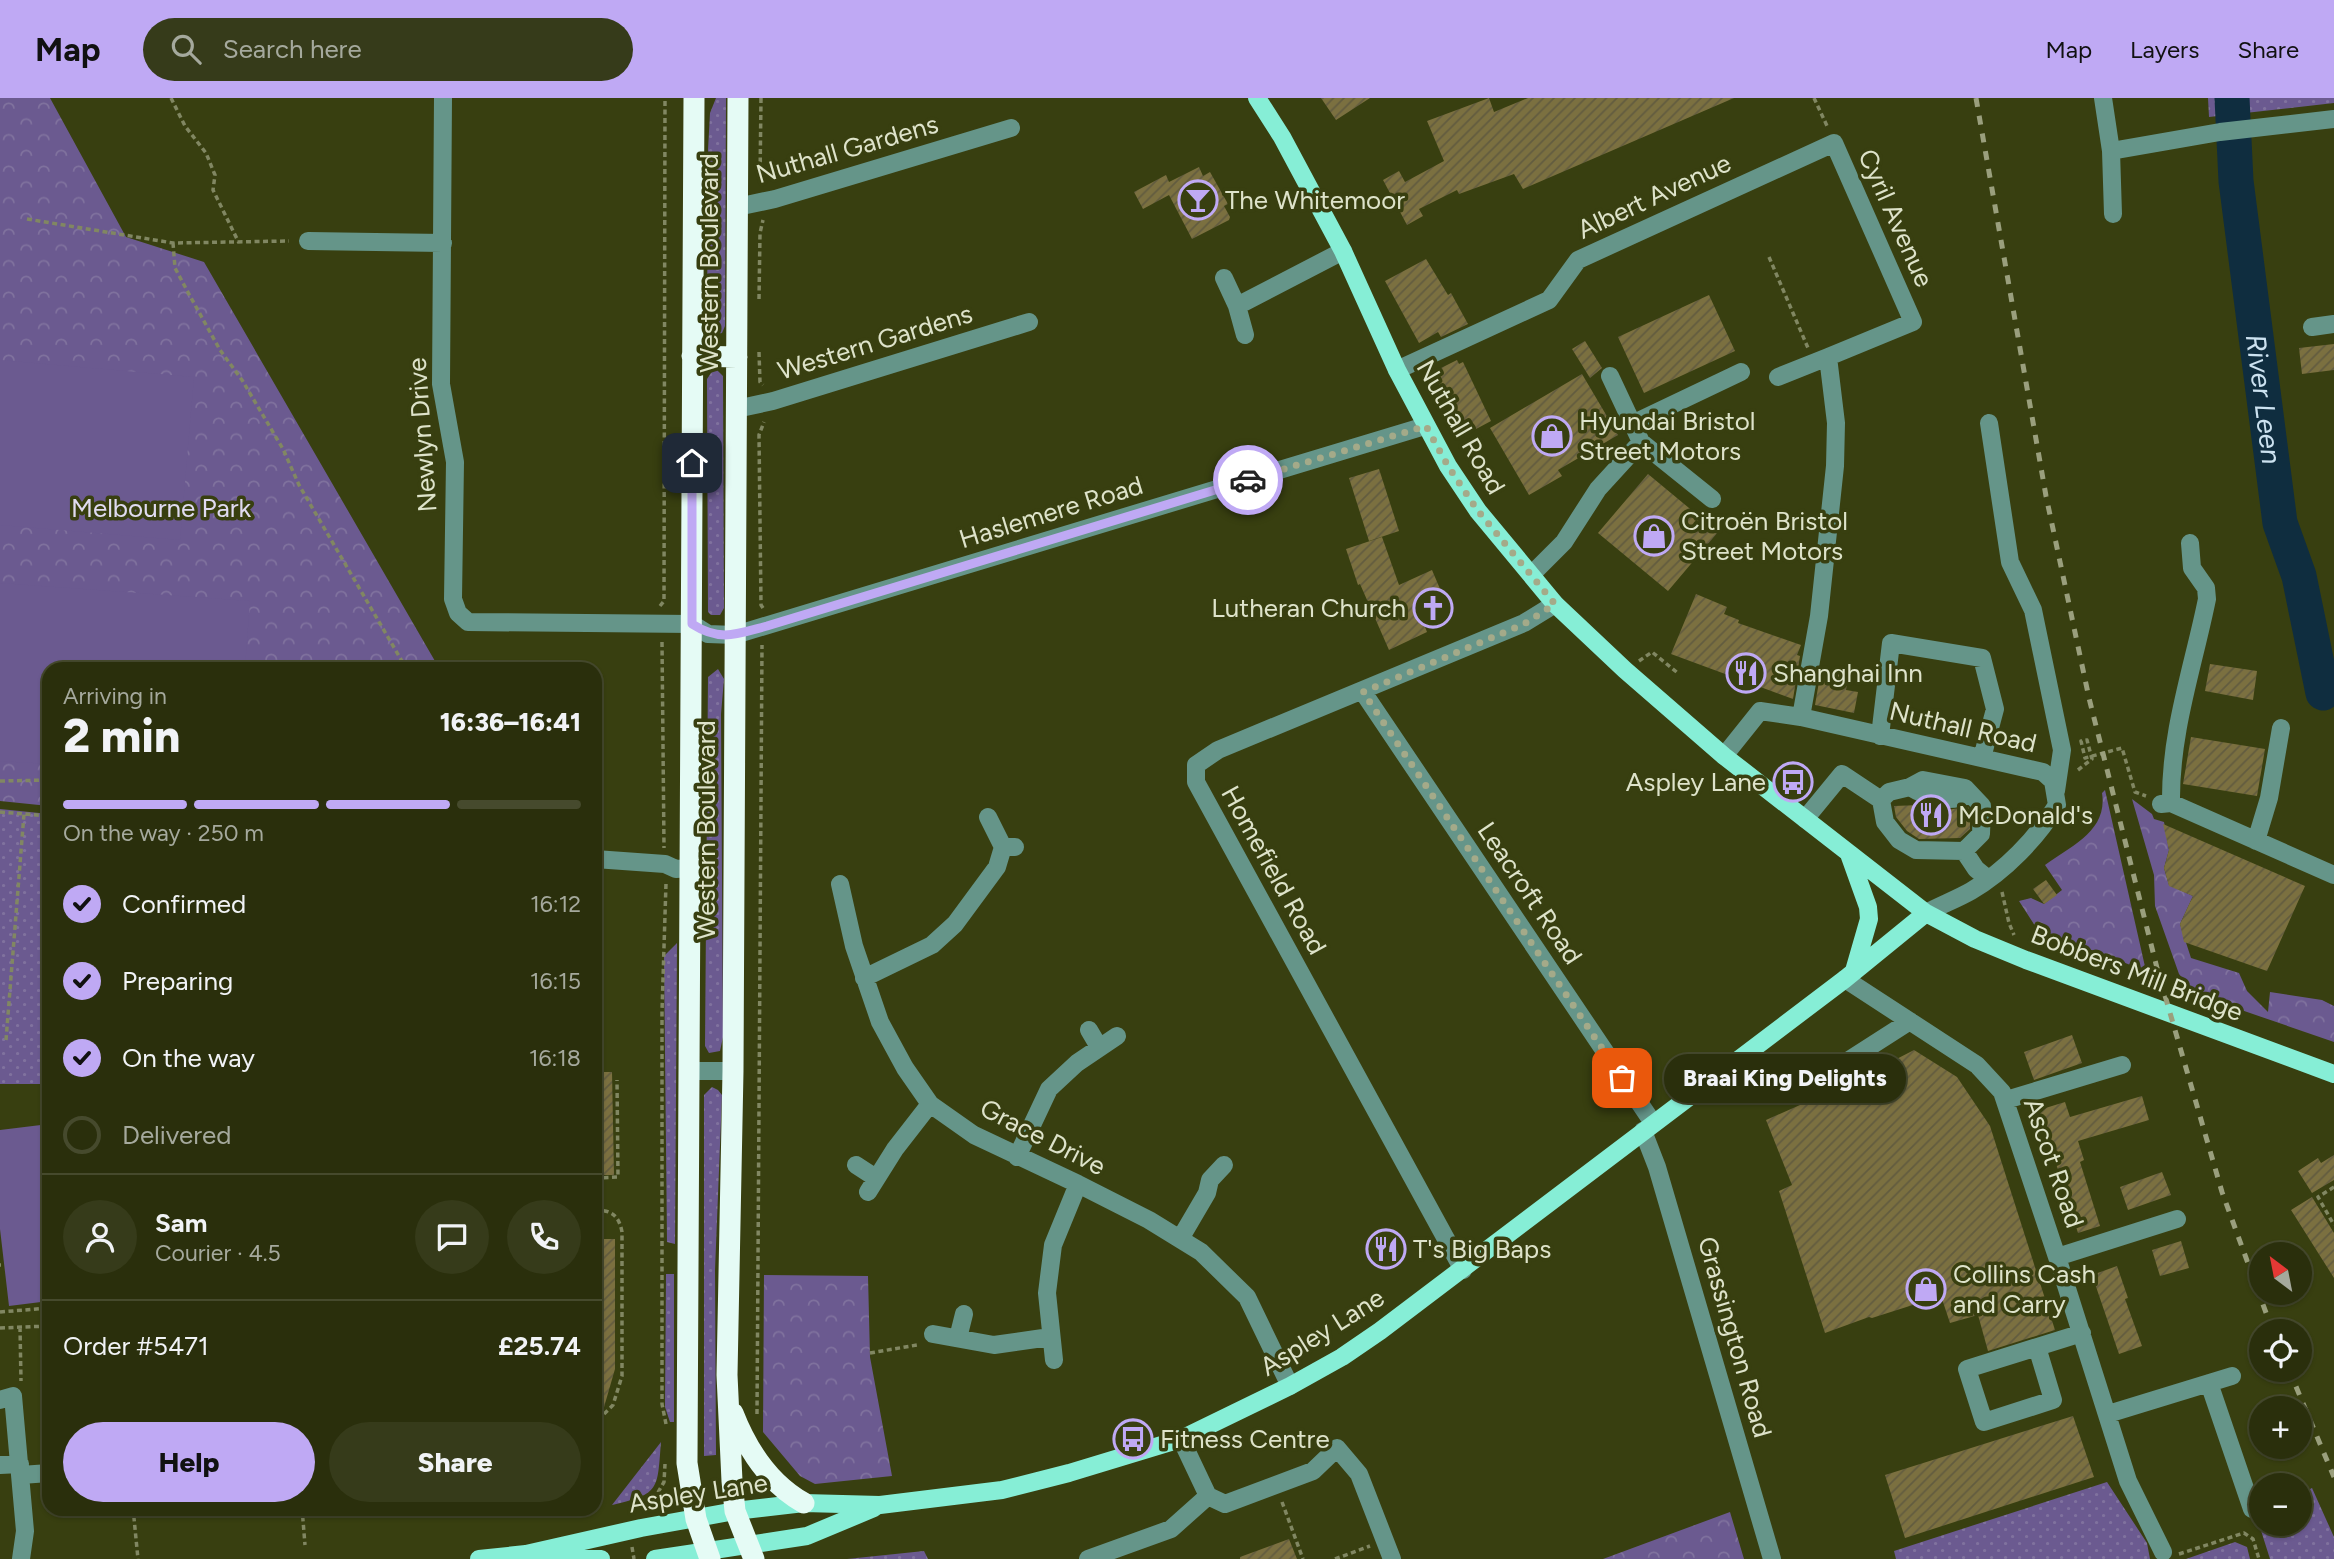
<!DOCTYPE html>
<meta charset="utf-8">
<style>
:root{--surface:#2a2f0c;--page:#363b1a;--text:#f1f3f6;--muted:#a5a99d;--line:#464a2d;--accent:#bfa9f4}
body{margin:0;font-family:Figtree,sans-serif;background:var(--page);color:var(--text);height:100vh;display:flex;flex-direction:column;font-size:26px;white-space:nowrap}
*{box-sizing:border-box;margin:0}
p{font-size:23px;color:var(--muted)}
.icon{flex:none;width:38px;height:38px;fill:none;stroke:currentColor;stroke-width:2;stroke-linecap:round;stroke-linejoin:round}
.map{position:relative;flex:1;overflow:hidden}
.side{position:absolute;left:42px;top:564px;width:560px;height:854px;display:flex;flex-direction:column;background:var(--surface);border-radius:21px;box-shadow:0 2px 5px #0004,0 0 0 2px var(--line)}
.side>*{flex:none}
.needle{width:46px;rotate:328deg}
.controls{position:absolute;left:2249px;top:1144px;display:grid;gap:14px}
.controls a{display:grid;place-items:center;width:63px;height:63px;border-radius:50%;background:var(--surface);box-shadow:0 2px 5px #0004,0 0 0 2px var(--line);font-size:35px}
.pin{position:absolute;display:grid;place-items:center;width:60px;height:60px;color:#fff;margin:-30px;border-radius:14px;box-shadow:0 4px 10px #0006}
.courier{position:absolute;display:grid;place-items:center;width:70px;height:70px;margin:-35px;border:5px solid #bfa9f4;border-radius:50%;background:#fff;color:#222;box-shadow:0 2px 9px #0007}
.bubble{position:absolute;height:49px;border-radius:24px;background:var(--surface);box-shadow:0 2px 5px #0004,0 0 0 2px var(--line);font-size:23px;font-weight:800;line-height:49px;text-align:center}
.head em{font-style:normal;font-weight:800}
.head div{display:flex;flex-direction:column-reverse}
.head{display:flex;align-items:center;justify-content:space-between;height:119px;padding:0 21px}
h1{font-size:46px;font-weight:800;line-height:52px}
.bar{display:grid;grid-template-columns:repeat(4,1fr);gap:10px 7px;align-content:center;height:84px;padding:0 21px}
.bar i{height:9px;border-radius:5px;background:var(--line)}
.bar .on{background:var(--accent)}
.bar p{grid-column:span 4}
.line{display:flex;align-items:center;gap:18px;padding:0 21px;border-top:2px solid var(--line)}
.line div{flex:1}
.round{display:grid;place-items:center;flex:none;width:74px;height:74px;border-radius:37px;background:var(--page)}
ol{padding:0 21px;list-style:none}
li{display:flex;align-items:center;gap:21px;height:77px}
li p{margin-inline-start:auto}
li .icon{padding:7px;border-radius:50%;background:var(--accent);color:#111;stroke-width:4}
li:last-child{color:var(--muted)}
li i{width:38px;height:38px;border:4px solid var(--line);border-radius:50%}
.action{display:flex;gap:14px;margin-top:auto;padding:14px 21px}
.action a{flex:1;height:80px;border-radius:42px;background:var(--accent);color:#111;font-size:28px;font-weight:800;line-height:80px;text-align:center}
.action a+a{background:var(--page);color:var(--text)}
header{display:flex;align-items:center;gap:42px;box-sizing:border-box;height:98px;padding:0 35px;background:var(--accent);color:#111}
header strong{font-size:33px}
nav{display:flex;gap:38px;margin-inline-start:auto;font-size:24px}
.search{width:490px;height:63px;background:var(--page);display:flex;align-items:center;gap:18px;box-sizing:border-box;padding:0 24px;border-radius:38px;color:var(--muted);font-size:26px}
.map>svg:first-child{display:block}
.grass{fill:url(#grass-dots)}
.forest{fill:url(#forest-crowns)}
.pitch{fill:#6b5a90}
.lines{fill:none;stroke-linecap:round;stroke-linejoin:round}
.river{stroke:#0f2d3f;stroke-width:35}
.building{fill:url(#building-hatch)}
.path{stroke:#818762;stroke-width:3.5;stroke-dasharray:5 3.5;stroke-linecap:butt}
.minor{stroke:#659589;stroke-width:18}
.major{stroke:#86eed6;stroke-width:18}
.highway{stroke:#e5fbf5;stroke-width:21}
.rail{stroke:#9a9f7d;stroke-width:5;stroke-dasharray:9 9;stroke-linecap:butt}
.done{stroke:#a4aa89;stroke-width:7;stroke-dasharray:0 12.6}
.route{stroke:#bfa9f4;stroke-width:9}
.labels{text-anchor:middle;stroke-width:7;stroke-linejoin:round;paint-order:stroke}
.street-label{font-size:26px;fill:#dee3ca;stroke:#383f10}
.poi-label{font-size:26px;fill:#dee3ca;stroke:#383f10;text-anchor:start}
.park-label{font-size:26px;fill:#e0dbf1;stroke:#383f10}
.water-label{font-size:28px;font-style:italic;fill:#cce2f0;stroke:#383f10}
</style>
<header>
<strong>Map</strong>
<div class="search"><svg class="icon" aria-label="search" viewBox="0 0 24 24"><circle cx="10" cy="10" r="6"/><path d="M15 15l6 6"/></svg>Search here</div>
<nav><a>Map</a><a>Layers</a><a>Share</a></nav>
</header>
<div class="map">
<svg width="2334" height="1461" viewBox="0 0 2334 1461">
<defs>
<pattern id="grass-dots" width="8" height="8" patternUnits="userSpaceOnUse" patternTransform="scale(1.75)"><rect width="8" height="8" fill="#6b5a90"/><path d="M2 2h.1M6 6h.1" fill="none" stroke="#80729e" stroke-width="1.8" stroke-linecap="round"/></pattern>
<pattern id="forest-crowns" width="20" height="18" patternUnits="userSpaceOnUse" patternTransform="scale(1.75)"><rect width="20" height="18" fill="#6b5a90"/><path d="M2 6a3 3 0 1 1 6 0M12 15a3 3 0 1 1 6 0" fill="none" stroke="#80729e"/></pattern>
<pattern id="building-hatch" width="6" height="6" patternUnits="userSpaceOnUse" patternTransform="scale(1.75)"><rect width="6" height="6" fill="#7b7040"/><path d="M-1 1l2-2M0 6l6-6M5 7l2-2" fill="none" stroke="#625c3f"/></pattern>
</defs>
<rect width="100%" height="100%" fill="#383f10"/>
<path class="grass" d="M716 0H726L725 228 722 235 716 236 707 230 708 52 710 15Z
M2208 0H2334V5L2209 19Z
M713 272H717L723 278 724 510 720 517H711L708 514 707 281Z
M718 571 724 581 721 616 723 939 720 953 709 955 705 948 708 579Z
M0 711 49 716V986H0Z
M677 845 675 1146 667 1144 664 858Z
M712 989 718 992 722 997 715 1172 716 1357 704 1358V997Z
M666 1176H674V1324H670L665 1309Z
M661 1344C657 1391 661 1396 612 1407Z
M2107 1384 2147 1445 2150 1461H1896L1894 1453Z
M2312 1390 2334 1439V1461H2270L2258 1423 2261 1422V1426H2300V1396Z
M2235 1444 2247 1449 2250 1461H2186Z
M924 1453 928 1461H847Z"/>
<path class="forest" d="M0 0H50L126 139 204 164 439 570H49V708L0 703Z
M2105 692 2146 873 2037 831 2019 803 2031 800 2044 806 2062 792 2045 767C2071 748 2108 733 2102 695Z
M2132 701 2152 716 2154 721 2164 724 2169 752 2164 770 2169 787 2193 798 2180 826 2191 860 2239 875 2247 893 2268 914 2270 894 2322 902 2334 908V944L2195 896 2179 876 2155 808 2154 777Z
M764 1177 868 1178 870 1259 892 1378 815 1386 800 1378 763 1334Z
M1730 1414 1744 1461H1603Z"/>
<path class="pitch" d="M0 262 194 279 180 442 0 427Z
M0 485 250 503 245 570H49V666L0 663Z
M49 1026V1203L9 1208 0 1131V1032Z"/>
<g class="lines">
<path class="river" id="s1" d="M2232 0 2236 83 2280 425 2299 478 2323 595"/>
</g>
<path class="building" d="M1321 0H1370L1336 22Z
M1489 0 1494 14 1528 0H1734L1523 91 1514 76 1459 96 1457 92 1419 111 1423 118 1407 127 1383 82 1399 73 1405 84 1444 63 1427 23Z
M1199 69 1203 78 1210 74 1228 106 1224 108 1230 119 1229 122 1192 141 1169 97 1143 111 1134 94 1166 77 1169 84Z
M1426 161 1448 197 1451 195 1468 226 1441 239 1438 234 1419 245 1385 183Z
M1709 197 1735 253 1644 295 1618 239Z
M1585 243 1602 270 1590 280 1572 251Z
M2334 246V272L2302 276 2299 250Z
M1457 262 1459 266 1463 264 1491 323 1463 338 1433 274Z
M1582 276 1618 337 1558 372 1562 378 1529 397 1490 330Z
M1379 371 1399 433 1369 443 1349 380Z
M1648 376 1718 434 1668 493 1598 435Z
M1382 439 1399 487 1432 472 1449 512 1423 524 1427 534 1389 552 1360 486 1358 487 1346 451Z
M1696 496 1727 509 1724 516 1739 522 1738 525 1801 547 1797 557 1800 558 1793 601 1671 556Z
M2210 566 2257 573 2253 602 2205 593Z
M1821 572 1849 577 1846 592 1858 594 1854 615 1815 607Z
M2191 639 2265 651 2257 698 2183 686Z
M1920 707 1946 712 1968 709 1970 712V731L1960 740 1919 741 1907 733 1896 719 1894 708Z
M2163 726 2305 788 2267 873 2184 844 2180 826 2193 798 2169 788 2164 770 2169 752Z
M2046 782 2057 797 2044 806 2033 791Z
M2072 937 2082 965 2034 982 2024 954Z
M1914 952 1957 979 1990 1028 2055 1232 1988 1253 1978 1217 1950 1225 1941 1198 1872 1220 1869 1219 1825 1235 1779 1093 1792 1087 1766 1022 1854 983Z
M595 974H612L614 1077H595Z
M2142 998 2149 1022 2078 1043 2084 1062 2080 1064 2100 1128 2078 1135 2039 1012 2065 1004 2070 1019Z
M2334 1057V1082L2312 1095 2298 1073 2318 1060 2321 1065Z
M2162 1074 2171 1097 2128 1112 2120 1089Z
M2312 1099 2334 1135V1180L2291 1112Z
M595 1141H615V1271L598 1330 595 1329Z
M2181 1143 2189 1170 2160 1178 2152 1152Z
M2117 1168 2128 1200 2125 1201 2142 1248 2119 1256 2092 1177Z
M2073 1318 2094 1379 1905 1440 1885 1377Z
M1289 1441 1297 1461H1240V1459Z"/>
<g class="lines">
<path class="path" d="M171 0 185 28 206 55 215 77 213 92 239 145
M761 0 760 83 764 86
M1814 0 1828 30
M27 121 173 145 289 143
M173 145 175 170 190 198 220 252 242 282 283 351 299 387 406 570
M1769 159 1808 250
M759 201 760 135 763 122
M759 254 760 284 763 287
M660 508 664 503 665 0
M763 510 761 507 759 337 764 324
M662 544 664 750
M1639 563 1652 554 1679 576
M2078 672 2092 661 2087 642 2081 643 2085 660 2122 650 2135 694 2146 698
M0 683 49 682
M0 714 49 718
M2002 794 2009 825 2014 837
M6 942 24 716
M595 1080 618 1079 617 982
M2334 1089 2318 1099 2334 1127
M595 1112C612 1112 619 1118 622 1134V1278L613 1307 595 1325
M0 1167H1
M0 1214 49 1210
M20 1229 21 1283
M0 1230 49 1228
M870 1255 917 1247
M757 1316 762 547
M666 1326 662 1306V913L666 785
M1282 1404 1303 1461
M133 1410 138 1461
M302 1410 305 1447
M654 1410 653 1403 664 1384 665 1366
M2267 1426 2269 1431
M632 1449 634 1461
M2179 1456 2244 1435 2253 1441 2259 1461
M1335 1461 1370 1448"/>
<path class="minor" d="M443 0 441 286 455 364 453 501 458 515 468 524 692 526 708 536 735 537 1425 328
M2103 0 2111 53 2113 116
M2111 53 2220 34 2334 21
M737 109 775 101 1011 30
M308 143 443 145
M1224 180 1237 208 1343 153
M1237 208 1245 237
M2312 229 2334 226
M1397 272 1549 202 1578 162 1834 45 1913 224 1828 259 1836 325 1835 368 1819 518 1801 619
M1610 278 1641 344 1712 401
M1778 279 1828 259
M736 311 773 303 1029 224
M1634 325 1741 274
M1989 325 2010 464 2033 512 2062 652 2056 693
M1532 476 1564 444 1598 391 1641 344
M1363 594 1653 1025
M1880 638 1891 545 1982 560 1995 611 1982 660
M1724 658 1760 613 1801 619 2043 674 2053 683 2057 707C2037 740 2005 773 1971 793 1957 801 1941 807 1926 815
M1910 689C1928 700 1950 706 1970 696
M2171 705C2170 634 2193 570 2207 501L2206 490 2192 470 2190 445
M2161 706 2171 705 2334 777
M988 719 1003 749H1015
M1805 721 1842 676 1881 702 1885 724 1899 742 1916 752 1964 753 1981 736 1982 708 1965 690 1923 682 1910 689 1889 694 1881 702
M2256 743 2269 700 2281 630
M1964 753 1976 771 1987 780
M595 761 665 766 676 771 690 770
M840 786 854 848 880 924 905 970 930 1006 974 1037 1078 1086 1149 1122 1201 1154 1247 1199 1290 1288
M864 880 932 847 955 826 997 769 1003 749
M1845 881 1977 967 2002 994 2057 1159 2128 1383 2163 1454
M1089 932 1099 949
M689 973H733
M1807 989 1910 923
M2006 1002 2122 967
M1643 1033 1657 1069 1772 1461
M1017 1059 1049 991 1077 965 1117 938
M856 1067 876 1080
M868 1094 895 1051 930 1006
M1180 1141 1207 1095 1210 1082 1224 1067
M2057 1159 2177 1121
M1463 1172 1196 684V667L1218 652 1524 525 1555 506
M933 1236 994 1247 1050 1239
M958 1240 964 1216
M2037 1249 2053 1302 1984 1324 1967 1271 2082 1235
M1054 1262 1047 1195 1053 1147 1078 1086
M2209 1285 2252 1411
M0 1302 13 1298 25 1433 21 1461
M2108 1316 2232 1278
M1181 1341 1208 1398 1225 1406 1313 1373 1337 1350 1359 1376 1392 1461
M0 1367 20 1366
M21 1377 49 1375
M1088 1461 1171 1431 1208 1398"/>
<path class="major" d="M1257 0 1282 39 1343 153 1397 272 1448 368 1478 413 1555 506 1625 572 1724 658 1926 815 1975 841 2026 862 2334 976
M1849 756 1868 809 1869 821 1854 873
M547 1457 601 1461
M479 1461 526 1456 641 1430 735 1413 804 1405 880 1407 1002 1392 1069 1375 1181 1341 1290 1288 1342 1259 1380 1233 1845 881 1926 815
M655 1461 807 1438 874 1410"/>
<path class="highway" d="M694 0 687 1365 696 1421 710 1461
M738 0 733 973 727 1277 732 1383 735 1413 754 1461
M692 258 737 259
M733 1315C747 1351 770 1386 804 1405"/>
<path class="rail" d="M1976 0 2046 398 2089 600 2157 870 2222 1094 2273 1234
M2289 1272 2334 1379"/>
</g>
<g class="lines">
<path class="done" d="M1248 382 1426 328 1448 368 1478 413 1555 506 1524 526 1363 594 1622 980"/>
<path class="route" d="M692 365V526C720 544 737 536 767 528L1248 382"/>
</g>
<defs>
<g id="bar-ring" transform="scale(2.0125)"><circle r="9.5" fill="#383f10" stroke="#bfa9f4" stroke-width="1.5"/><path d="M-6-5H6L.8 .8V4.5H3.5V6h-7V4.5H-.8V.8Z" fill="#bfa9f4"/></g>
<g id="shop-ring" transform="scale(2.0125)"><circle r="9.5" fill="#383f10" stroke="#bfa9f4" stroke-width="1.5"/><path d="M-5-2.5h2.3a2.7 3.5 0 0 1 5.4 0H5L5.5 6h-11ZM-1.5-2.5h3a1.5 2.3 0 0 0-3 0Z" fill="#bfa9f4"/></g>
<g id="church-ring" transform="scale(2.0125)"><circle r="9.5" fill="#383f10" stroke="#bfa9f4" stroke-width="1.5"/><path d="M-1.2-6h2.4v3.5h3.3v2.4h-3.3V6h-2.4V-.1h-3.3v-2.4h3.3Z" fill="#bfa9f4"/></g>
<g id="restaurant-ring" transform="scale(2.0125)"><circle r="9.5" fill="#383f10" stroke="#bfa9f4" stroke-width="1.5"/><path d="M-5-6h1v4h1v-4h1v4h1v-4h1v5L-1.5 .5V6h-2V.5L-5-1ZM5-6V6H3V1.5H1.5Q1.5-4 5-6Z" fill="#bfa9f4"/></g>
<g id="bus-ring" transform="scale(2.0125)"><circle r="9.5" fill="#383f10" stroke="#bfa9f4" stroke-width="1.5"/><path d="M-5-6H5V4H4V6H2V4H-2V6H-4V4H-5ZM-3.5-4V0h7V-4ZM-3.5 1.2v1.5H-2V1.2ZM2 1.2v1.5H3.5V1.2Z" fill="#bfa9f4"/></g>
</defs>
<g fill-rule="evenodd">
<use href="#bar-ring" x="1198" y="102"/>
<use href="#shop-ring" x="1552" y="338"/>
<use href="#shop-ring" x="1654" y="438"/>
<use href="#church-ring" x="1433" y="510"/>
<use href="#restaurant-ring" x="1746" y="575"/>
<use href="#bus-ring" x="1793" y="684"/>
<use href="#restaurant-ring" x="1931" y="717"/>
<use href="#restaurant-ring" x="1386" y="1151"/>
<use href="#shop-ring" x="1926" y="1191"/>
<use href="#bus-ring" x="1133" y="1341"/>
</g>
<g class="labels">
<g class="street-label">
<text transform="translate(847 51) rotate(-16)" y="9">Nuthall Gardens</text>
<text transform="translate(1654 98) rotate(-25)" y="9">Albert Avenue</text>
<text transform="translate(1896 120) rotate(66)" y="9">Cyril Avenue</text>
<text transform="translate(709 165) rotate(-90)" y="9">Western Boulevard</text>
<text transform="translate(875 244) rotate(-17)" y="9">Western Gardens</text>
<text transform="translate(1461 329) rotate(60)" y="9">Nuthall Road</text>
<text transform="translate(422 337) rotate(-94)" y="9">Newlyn Drive</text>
<text transform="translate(1051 414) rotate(-17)" y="9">Haslemere Road</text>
<text transform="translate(1963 629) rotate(13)" y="9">Nuthall Road</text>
<text transform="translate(706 732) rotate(-90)" y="9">Western Boulevard</text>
<text transform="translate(1274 772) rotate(61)" y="9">Homefield Road</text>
<text transform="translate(1530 795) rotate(56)" y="9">Leacroft Road</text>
<text transform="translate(2137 875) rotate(21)" y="9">Bobbers Mill Bridge</text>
<text transform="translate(1043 1039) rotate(27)" y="9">Grace Drive</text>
<text transform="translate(2054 1065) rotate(71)" y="9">Ascot Road</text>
<text transform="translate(1322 1234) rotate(-32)" y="9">Aspley Lane</text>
<text transform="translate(1735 1239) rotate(74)" y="9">Grassington Road</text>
<text transform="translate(698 1395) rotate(-9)" y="9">Aspley Lane</text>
</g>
<g class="poi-label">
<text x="1225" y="111">The Whitemoor</text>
<text x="1579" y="332">Hyundai Bristol<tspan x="1579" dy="30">Street Motors</tspan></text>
<text x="1681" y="432">Citroën Bristol<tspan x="1681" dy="30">Street Motors</tspan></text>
<text x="1406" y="519" text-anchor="end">Lutheran Church</text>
<text x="1773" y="584">Shanghai Inn</text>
<text x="1766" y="693" text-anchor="end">Aspley Lane</text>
<text x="1958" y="726">McDonald's</text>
<text x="1413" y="1160">T's Big Baps</text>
<text x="1953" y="1185">Collins Cash<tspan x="1953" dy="30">and Carry</tspan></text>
<text x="1160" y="1350">Fitness Centre</text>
</g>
<g class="park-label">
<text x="161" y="419">Melbourne Park</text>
</g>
<g class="water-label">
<text dy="10" stroke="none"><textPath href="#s1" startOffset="303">River Leen</textPath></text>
</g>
</g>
</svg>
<div class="controls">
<a><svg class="needle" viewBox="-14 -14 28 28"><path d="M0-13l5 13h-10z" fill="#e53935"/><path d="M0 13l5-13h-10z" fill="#a5a99d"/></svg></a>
<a><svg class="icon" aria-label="locate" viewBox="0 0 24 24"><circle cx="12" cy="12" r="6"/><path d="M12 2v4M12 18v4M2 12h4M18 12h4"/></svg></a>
<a>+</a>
<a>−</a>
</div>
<div class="pin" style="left:1622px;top:980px;background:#ea580c"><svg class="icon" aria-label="bag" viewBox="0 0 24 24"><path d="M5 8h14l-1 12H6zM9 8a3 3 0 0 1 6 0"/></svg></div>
<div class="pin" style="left:692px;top:365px;background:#1f2937"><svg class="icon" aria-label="home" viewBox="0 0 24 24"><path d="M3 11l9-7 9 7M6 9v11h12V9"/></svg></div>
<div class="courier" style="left:1248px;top:382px"><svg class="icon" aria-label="car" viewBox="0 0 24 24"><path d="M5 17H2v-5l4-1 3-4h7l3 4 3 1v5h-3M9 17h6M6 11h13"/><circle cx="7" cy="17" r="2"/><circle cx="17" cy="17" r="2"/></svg></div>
<div class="bubble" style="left:1664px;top:956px;width:242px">Braai King Delights</div>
<section class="side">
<div class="head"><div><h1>2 min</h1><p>Arriving in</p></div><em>16:36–16:41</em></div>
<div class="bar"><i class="on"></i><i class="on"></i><i class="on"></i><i></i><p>On the way · 250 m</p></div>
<ol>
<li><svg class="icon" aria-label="check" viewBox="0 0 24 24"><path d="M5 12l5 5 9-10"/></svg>Confirmed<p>16:12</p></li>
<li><svg class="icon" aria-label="check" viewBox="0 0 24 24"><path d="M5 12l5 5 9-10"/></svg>Preparing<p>16:15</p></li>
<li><svg class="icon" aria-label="check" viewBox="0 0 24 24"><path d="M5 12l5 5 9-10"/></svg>On the way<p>16:18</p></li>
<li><i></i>Delivered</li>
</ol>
<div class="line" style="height:126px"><a class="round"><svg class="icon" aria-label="person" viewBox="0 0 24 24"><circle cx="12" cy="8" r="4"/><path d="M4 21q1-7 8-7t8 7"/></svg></a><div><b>Sam</b><p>Courier · 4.5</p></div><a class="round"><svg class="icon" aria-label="chat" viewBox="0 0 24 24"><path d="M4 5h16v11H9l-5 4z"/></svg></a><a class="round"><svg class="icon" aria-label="phone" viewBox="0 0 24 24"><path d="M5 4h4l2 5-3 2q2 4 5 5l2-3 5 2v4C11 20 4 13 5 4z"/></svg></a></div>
<div class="line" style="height:91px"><div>Order #5471</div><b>£25.74</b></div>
<div class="action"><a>Help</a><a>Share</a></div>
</section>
</div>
